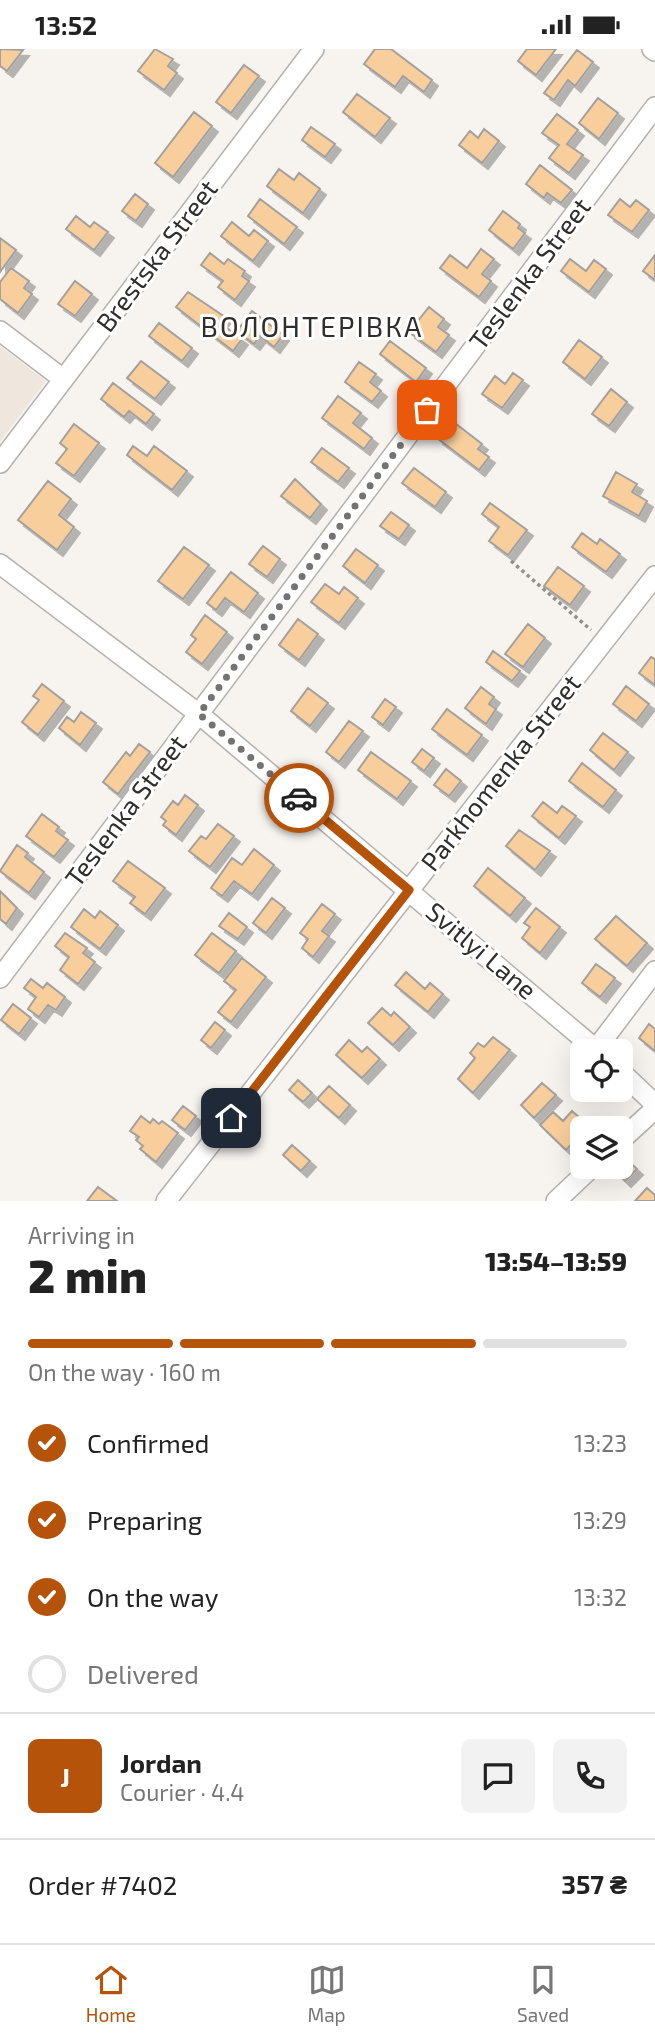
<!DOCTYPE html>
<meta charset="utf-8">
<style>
:root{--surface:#fff;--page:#f2f2f2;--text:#222;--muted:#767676;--line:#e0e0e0;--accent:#b45309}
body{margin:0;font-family:"Exo 2",sans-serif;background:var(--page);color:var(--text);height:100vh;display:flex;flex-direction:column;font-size:26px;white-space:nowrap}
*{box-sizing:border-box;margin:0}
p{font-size:23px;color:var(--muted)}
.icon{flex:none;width:38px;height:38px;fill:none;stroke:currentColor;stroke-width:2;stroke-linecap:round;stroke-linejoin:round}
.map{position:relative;height:1152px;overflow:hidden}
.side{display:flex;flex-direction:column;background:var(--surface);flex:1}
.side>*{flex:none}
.fabs{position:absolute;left:570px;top:990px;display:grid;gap:14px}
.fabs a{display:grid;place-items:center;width:63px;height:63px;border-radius:10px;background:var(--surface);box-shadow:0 7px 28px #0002;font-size:35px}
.pin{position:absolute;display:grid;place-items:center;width:60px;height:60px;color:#fff;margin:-30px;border-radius:14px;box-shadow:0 4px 10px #0006}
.courier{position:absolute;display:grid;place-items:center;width:70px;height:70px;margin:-35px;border:5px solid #b45309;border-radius:50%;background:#fff;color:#222;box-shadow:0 2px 9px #0007}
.headline em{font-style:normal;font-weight:800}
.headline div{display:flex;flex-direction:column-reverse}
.headline{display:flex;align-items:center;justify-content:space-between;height:119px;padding:0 28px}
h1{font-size:46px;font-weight:800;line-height:52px}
.bar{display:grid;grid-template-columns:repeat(4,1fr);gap:10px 7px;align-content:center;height:84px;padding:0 28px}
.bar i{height:9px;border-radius:5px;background:var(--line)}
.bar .selected{background:var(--accent)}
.bar p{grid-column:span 4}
.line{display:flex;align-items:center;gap:18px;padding:0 28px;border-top:2px solid var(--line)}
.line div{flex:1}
.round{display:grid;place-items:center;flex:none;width:74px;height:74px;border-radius:10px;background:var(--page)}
ol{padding:0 28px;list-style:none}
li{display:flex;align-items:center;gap:21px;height:77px}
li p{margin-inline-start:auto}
li .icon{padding:7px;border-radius:50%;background:var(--accent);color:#fff;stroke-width:4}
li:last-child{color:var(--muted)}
li i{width:38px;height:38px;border:4px solid var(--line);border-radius:50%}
.status{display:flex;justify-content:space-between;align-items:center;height:49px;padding:0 35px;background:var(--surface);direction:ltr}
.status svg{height:19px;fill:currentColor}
.tabs{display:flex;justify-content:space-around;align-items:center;height:98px;border-top:2px solid var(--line);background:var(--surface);font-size:19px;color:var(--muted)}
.tabs a{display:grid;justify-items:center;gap:4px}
.tabs .selected{color:var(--accent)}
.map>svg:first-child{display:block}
.built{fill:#efe7dd}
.building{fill:#f8cf9c;stroke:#a3a09d;stroke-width:2;filter:url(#shadow)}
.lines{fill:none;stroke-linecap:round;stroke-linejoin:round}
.minor-casing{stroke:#b4b1ad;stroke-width:22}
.path{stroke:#93918e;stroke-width:3.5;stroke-dasharray:3.5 3.5;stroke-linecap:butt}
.minor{stroke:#fff;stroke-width:19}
.done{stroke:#757371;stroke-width:7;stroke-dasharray:0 12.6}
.route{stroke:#b45309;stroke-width:9}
.labels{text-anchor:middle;stroke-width:6;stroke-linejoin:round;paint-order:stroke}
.street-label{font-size:26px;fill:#2f2e2c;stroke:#fff}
.neighbourhood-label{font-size:28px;letter-spacing:2px;fill:#2f2e2c;stroke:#fff}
</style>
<div class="status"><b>13:52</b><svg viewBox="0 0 49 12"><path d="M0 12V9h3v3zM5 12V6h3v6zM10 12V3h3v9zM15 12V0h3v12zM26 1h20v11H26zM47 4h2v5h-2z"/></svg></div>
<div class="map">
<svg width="655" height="1152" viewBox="0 0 655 1152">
<defs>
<filter id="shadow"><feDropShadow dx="6" dy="6" stdDeviation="0" flood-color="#0004"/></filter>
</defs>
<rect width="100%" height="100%" fill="#f7f4f0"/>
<path class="built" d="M0 297 46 332 0 393Z"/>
<path class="building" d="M0 0 23 1 7 22 0 17Z
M155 0 173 10 168 17 177 24 164 41 138 22Z
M375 0H391L432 31 424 43 403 27 395 38 364 15Z
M527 0H556L536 26 518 12Z
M577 1 593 13 575 37 568 31 554 51 544 44Z
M244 16 259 27 231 64 216 53Z
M357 45 390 69 375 88 343 63Z
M598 49 618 64 599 90 579 74Z
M194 63 212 77 173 128 155 114Z
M557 65 578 81 567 95 583 106 569 124 549 109 559 96 542 84Z
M311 78 335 95 325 108 302 91Z
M484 80 499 92 482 114 459 96 470 82 478 89Z
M540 116 572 141 561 154 547 144 544 149 526 135Z
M279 120 294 131 299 124 320 140 303 164 267 137Z
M135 145 148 155 136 172 122 162Z
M260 150 297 178 284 195 248 167Z
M620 150 630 158 636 151 649 161 632 183 608 166Z
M503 162 520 175 518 179 525 184 513 200 489 181Z
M76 167 90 178 94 173 108 183 94 201 66 180Z
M232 173 249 187 254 181 268 192 253 212 221 187Z
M0 189 16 201 0 223Z
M481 200 494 210 482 225 491 232 479 248 440 219 450 206 467 219Z
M210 204 224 215 228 210 245 222 242 227 249 232 235 251 218 238 223 232 201 216Z
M655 206V231L643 222Z
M570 210 586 222 594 211 606 220 589 243 561 222Z
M11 219 29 232 24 239 32 245 18 264 0 250V233Z
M75 232 92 245 75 267 58 255Z
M188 243 225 268 220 274 242 290 233 302 176 258Z
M429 258 444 270 438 278 449 286 436 303 409 283Z
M252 262 283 286 274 298 260 287 254 295 237 282Z
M159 274 192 299 182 312 149 287Z
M579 291 602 308 585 330 563 313Z
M390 292 426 319 416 333 380 305Z
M141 312 169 333 155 350 127 329Z
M359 313 376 325 370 333 381 342 372 353 345 333Z
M513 324 523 331 502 359 482 345 495 327 505 335Z
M113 334 154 365 146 375 129 362 124 368 101 350Z
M611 340 627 353 609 377 592 365Z
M338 347 361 364 353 374 372 389 364 400 322 369Z
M451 371 482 395 478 400 489 408 479 421 437 389Z
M74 375 99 394 74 427 56 414 67 400 60 394Z
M133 397 147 407 154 397 187 422 172 441 127 406Z
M322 399 349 419 338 433 311 413Z
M414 419 446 443 435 458 402 434Z
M616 423 637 435 632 443 647 452 639 467 603 447Z
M295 430 321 455 310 469 281 447Z
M48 432 71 450 59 466 74 478 57 501 18 471Z
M490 454 527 481 508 506 489 492 499 478 482 465Z
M391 463 409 476 399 490 380 477Z
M582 484 597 495 600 490 620 505 606 523 572 498Z
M263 497 280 510 267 528 249 515Z
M184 498 209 516 183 550 158 532Z
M356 500 378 516 365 534 343 517Z
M558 518 584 537 570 556 544 537Z
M231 523 258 544 244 563 225 549 216 561 207 554Z
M325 535 339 545 344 538 358 549 339 574 311 553Z
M205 566 227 583 202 615 186 603 196 590 191 586Z
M298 570 318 585 299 611 279 596Z
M528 575 545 589 523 618 505 605Z
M493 602 520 622 512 632 486 613Z
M651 608 655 610V636L639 624Z
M42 635 64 652 38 686 22 673 39 651 33 647Z
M626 637 649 655 636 672 613 655Z
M481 638 494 648 489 655 496 660 486 675 465 659Z
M308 639 328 654 310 677 291 662Z
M385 650 396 658 383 676 372 668Z
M447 660 482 686 467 706 432 680Z
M81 663 96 674 80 696 59 679 67 668 74 673Z
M349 672 363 682 339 713 326 703Z
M603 684 628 703 614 721 590 701Z
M139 695 150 703 118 745 103 733 126 703 130 707Z
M422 700 434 709 424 722 412 713Z
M371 703 411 732 397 750 358 721Z
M582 714 616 741 603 758 569 732Z
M446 720 461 732 449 747 434 736Z
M185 746 198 756 176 786 163 776 166 772 161 768 173 752 178 756Z
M543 753 557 764 562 757 576 767 559 789 532 767Z
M42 765 59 778 56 782 68 791 54 808 26 787Z
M218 775 234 787 210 818 189 802 201 787 206 790Z
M519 781 550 802 535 821 506 797Z
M17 796 28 804 25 808 44 823 29 844 0 822Z
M254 800 274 816 252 845 234 832 222 847 211 839 232 809 242 816Z
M128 812 165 839 145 865 130 854 135 848 113 832Z
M488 819 525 849 510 867 474 837Z
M0 842 17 859 6 875 0 870Z
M272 849 285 859 266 884 253 874Z
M322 855 335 865 322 882 329 887 313 908 302 899 308 890 300 884Z
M536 859 560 878 540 904 522 889 530 878 524 874Z
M84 860 95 869 100 862 118 876 100 900 71 878Z
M229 864 247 878 238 890 219 877Z
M616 867 647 894 627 917 595 890Z
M65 884 87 899 83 904 95 913 78 935 60 921 69 908 55 897Z
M212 884 236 902 219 924 195 906Z
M242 909 266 928 231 973 218 963 236 941 224 932Z
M596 915 615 929 600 948 582 934Z
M406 923 425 940 430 934 443 945 428 963 395 936Z
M31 930 43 939 47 934 65 948 56 961 48 956 39 968 28 960 36 948 24 939Z
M13 955 31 969 19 985 1 971Z
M382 959 391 967 394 963 410 978 393 996 368 974Z
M215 973 225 981 211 999 201 991Z
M649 975 655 980V1002L639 989Z
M493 988 510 1001 473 1044 458 1030 475 1009 470 1004 478 994 484 998Z
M349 991 362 1003 367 998 380 1010 362 1029 336 1006Z
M298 1031 312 1044 303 1053 289 1041Z
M542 1034 556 1046 534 1069 521 1056Z
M329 1037 350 1056 339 1069 317 1050Z
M183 1057 196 1067 185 1081 172 1071Z
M572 1062 589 1077 566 1101 540 1076 553 1063 563 1072Z
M141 1067 150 1074 153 1070 159 1075 162 1072 178 1084 156 1113 140 1100 143 1097 136 1091 139 1088 130 1082Z
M292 1096 310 1112 301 1122 283 1106Z
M626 1110 637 1120 625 1132 615 1122Z
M98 1138 117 1152H87Z
M647 1139 655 1146V1152H635Z"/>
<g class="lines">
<g class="minor-casing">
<path id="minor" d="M652 0 655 2
M0 282 63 330
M0 414 314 0
M0 515 199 665 599 1003
M0 929 655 58
M596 1000 655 922
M621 1023 655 1055
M621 1091 655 1060
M166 1152 655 527
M556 1152 592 1118"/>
</g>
<path class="path" d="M511 512 591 581"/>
<use href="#minor" class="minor"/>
</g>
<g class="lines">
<path class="done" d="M299 749 199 665 427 361"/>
<path class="route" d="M231 1069 409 841 299 749"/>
</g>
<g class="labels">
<g class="street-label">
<text transform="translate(157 207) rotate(-53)" y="9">Brestska Street</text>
<text transform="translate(530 225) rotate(-53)" y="9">Teslenka Street</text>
<text transform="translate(501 724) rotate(-52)" y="9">Parkhomenka Street</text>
<text transform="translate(126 762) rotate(-53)" y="9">Teslenka Street</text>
<text transform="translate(481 902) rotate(40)" y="9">Svitlyi Lane</text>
</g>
<g class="neighbourhood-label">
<text x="312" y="288">ВОЛОНТЕРІВКА</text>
</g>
</g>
</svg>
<div class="fabs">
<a><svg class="icon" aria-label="locate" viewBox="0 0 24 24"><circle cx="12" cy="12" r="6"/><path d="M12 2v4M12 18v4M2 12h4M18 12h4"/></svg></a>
<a><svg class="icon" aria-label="layers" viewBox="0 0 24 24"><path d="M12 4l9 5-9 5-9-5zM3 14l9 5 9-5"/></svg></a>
</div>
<div class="pin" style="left:427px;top:361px;background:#ea580c"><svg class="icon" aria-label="bag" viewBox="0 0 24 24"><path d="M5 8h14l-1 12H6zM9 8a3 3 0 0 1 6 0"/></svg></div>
<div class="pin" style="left:231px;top:1069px;background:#1f2937"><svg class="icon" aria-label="home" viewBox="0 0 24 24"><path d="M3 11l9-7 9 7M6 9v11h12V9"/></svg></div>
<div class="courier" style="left:299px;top:749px"><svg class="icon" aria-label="car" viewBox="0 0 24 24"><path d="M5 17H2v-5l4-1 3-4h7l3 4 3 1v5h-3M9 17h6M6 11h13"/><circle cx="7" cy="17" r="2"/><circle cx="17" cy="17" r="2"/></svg></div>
</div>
<section class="side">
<div class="headline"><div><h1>2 min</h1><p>Arriving in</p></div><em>13:54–13:59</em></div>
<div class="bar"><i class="selected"></i><i class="selected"></i><i class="selected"></i><i></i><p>On the way · 160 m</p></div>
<ol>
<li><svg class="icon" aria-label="check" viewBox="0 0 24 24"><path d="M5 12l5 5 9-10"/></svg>Confirmed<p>13:23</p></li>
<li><svg class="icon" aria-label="check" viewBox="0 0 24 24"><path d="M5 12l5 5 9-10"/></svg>Preparing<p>13:29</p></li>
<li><svg class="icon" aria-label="check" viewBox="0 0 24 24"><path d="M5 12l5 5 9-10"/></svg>On the way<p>13:32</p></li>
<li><i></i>Delivered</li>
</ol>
<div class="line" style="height:126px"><b class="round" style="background:var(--accent);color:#fff">J</b><div><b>Jordan</b><p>Courier · 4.4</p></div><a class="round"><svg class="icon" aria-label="chat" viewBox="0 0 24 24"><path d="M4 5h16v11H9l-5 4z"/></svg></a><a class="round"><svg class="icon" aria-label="phone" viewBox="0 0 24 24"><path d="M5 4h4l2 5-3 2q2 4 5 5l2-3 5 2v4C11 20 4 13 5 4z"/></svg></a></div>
<div class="line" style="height:91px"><div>Order #7402</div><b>357 ₴</b></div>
</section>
<nav class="tabs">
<a class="selected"><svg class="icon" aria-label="home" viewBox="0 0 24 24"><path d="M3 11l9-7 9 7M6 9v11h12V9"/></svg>Home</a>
<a><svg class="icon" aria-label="map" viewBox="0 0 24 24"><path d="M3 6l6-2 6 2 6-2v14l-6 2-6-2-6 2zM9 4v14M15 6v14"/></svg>Map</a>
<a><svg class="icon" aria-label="saved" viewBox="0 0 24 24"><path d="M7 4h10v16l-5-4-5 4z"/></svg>Saved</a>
</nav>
